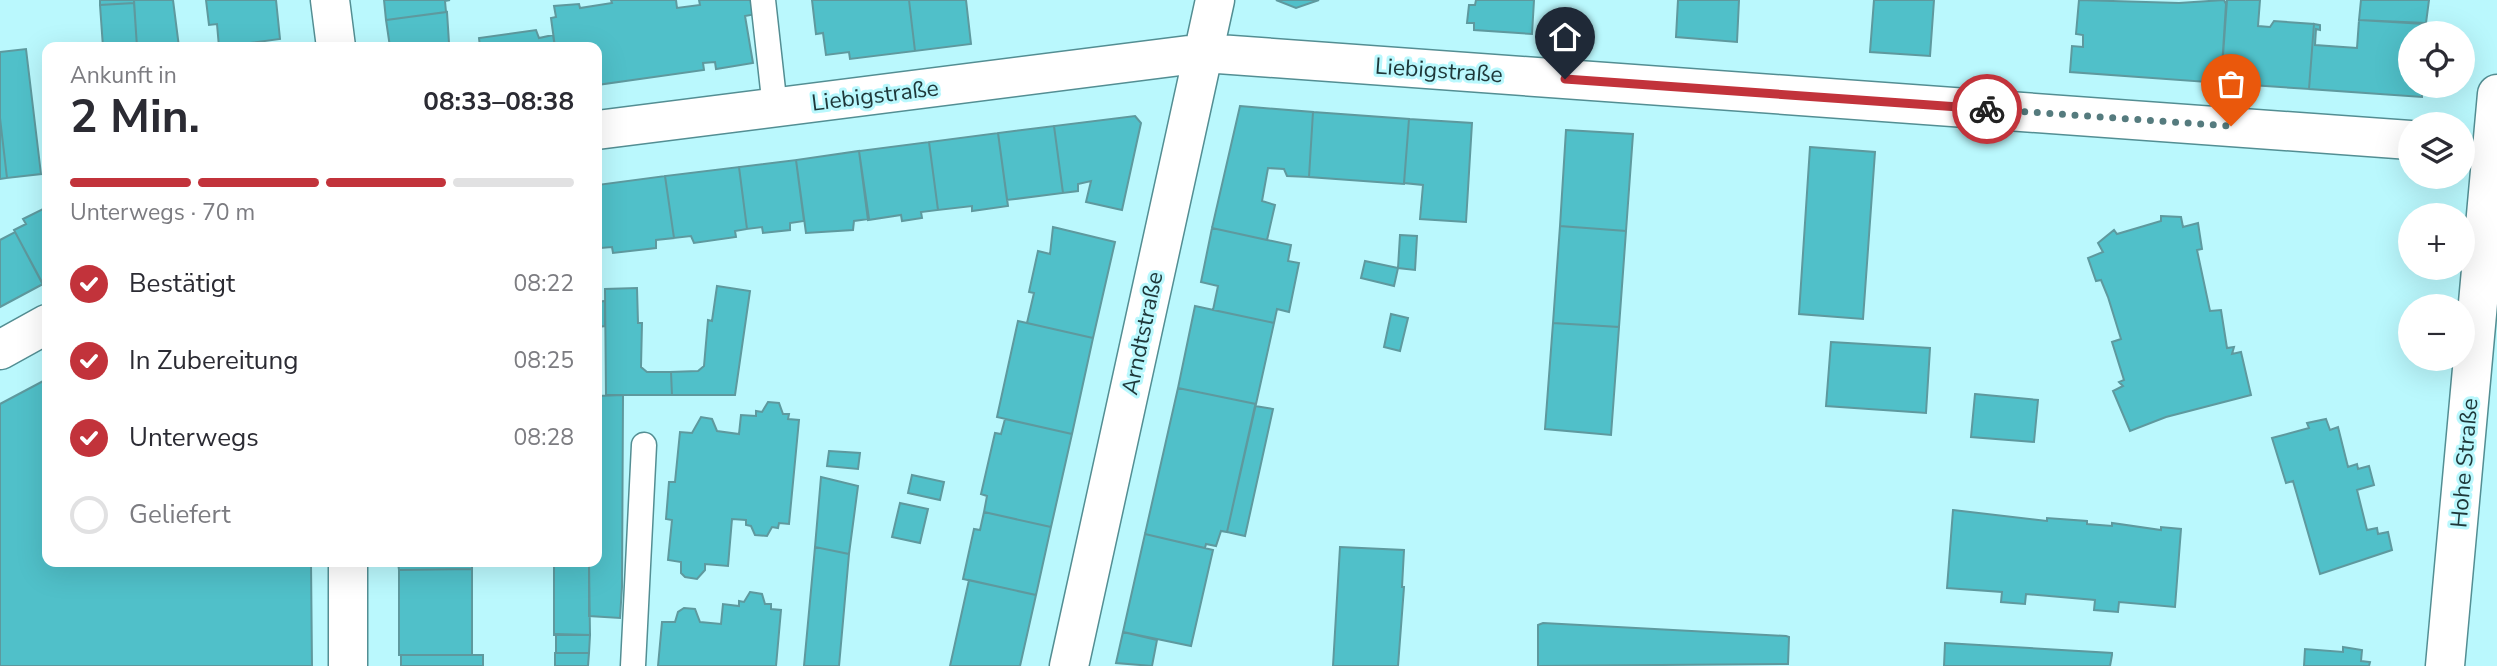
<!DOCTYPE html>
<html lang="de">
<meta charset="utf-8">
<style>
:root{--surface:#fff;--page:#f7f7f7;--text:#2b2b33;--muted:#7c7c81;--line:#e1e1e2;--accent:#c2333b}
body{margin:0;font-family:"Nunito Sans",sans-serif;background:var(--page);color:var(--text);height:100vh;display:flex;flex-direction:column;font-size:26px;white-space:nowrap}
*{box-sizing:border-box;margin:0}
p{font-size:23px;color:var(--muted)}
.icon{flex:none;width:38px;height:38px;fill:none;stroke:currentColor;stroke-width:2;stroke-linecap:round;stroke-linejoin:round}
.map{position:relative;flex:1;overflow:hidden}
.details{position:absolute;left:42px;top:42px;width:560px;height:525px;display:flex;flex-direction:column;background:var(--surface);border-radius:14px;box-shadow:0 7px 28px #0002}
.details>*{flex:none}
.fabs{position:absolute;left:2398px;top:21px;display:grid;gap:14px}
.fabs a{display:grid;place-items:center;width:77px;height:77px;border-radius:50%;background:var(--surface);box-shadow:0 7px 28px #0002;font-size:35px}
.pin{position:absolute;display:grid;place-items:center;width:60px;height:60px;color:#fff;margin:-72px -30px;border-radius:50% 50% 50% 0;rotate:-45deg;box-shadow:0 0 7px #0007}
.pin .icon{rotate:45deg}
.courier{position:absolute;display:grid;place-items:center;width:70px;height:70px;margin:-35px;border:5px solid #c2333b;border-radius:50%;background:#fff;color:#222;box-shadow:0 2px 9px #0007}
.headline em{font-style:normal;font-weight:700}
.headline div{display:flex;flex-direction:column-reverse}
.headline{display:flex;align-items:center;justify-content:space-between;height:119px;padding:0 28px}
h1{font-size:46px;font-weight:700;line-height:52px}
.bar{display:grid;grid-template-columns:repeat(4,1fr);gap:10px 7px;align-content:center;height:84px;padding:0 28px}
.bar i{height:9px;border-radius:5px;background:var(--line)}
.bar .current{background:var(--accent)}
.bar p{grid-column:span 4}
ol{padding:0 28px;list-style:none}
li{display:flex;align-items:center;gap:21px;height:77px}
li p{margin-inline-start:auto}
li .icon{padding:7px;border-radius:50%;background:var(--accent);color:#fff;stroke-width:4}
li:last-child{color:var(--muted)}
li i{width:38px;height:38px;border:4px solid var(--line);border-radius:50%}
.map>svg:first-child{display:block}
.building{fill:#50c0c9;stroke:#5e999e;stroke-width:2}
.lines{fill:none;stroke-linecap:round;stroke-linejoin:round}
.service-casing{stroke:#538e93;stroke-width:27}
.minor-casing{stroke:#538e93;stroke-width:41}
.service{stroke:#fff;stroke-width:24}
.minor{stroke:#fff;stroke-width:38}
.done{stroke:#557b7e;stroke-width:7;stroke-dasharray:0 12.6}
.route{stroke:#c2333b;stroke-width:9}
.labels{text-anchor:middle;stroke-width:6;stroke-linejoin:round;paint-order:stroke}
.street-label{font-size:23px;fill:#1e3739;stroke:#baf8fd}
</style>
<div class="map">
<svg width="2497" height="666" viewBox="0 0 2497 666">
<rect width="100%" height="100%" fill="#baf8fd"/>
<path class="building" d="M100 0H134V3L100 5Z
M134 0H173L179 47H137Z
M206 0H276L280 39 219 47 217 24 209 25Z
M384 0H450L445 1 446 12 386 20Z
M611 0H676L677 8 700 5 699 0H754L756 14 745 16 753 63 716 69 715 62 703 63 704 70 597 85V47H555L551 18 556 17 554 6 579 4 580 8 612 3Z
M812 0H909L915 51 850 59 849 52 826 55 823 33 816 34Z
M909 0H966L971 44 915 51Z
M1276 0H1319L1296 8Z
M1476 0H1534L1532 34 1474 30V23H1467L1469 5H1475Z
M1678 0H1739L1737 42 1676 37Z
M1874 0H1934L1930 56 1870 52Z
M2079 0 2179 3 2224 0 2226 4 2221 83 2070 72 2072 46 2083 47V35L2076 34Z
M2227 0H2260L2258 26 2270 27 2274 21 2314 24 2309 89 2221 83Z
M2361 0H2429L2426 23 2359 20Z
M134 3 137 47H103L100 5Z
M447 12 449 43 453 47H390L386 20Z
M2359 20 2425 24 2426 33H2410V86H2422V97L2309 89 2314 24 2320 25V30L2316 29 2315 45 2357 48Z
M536 30 539 38 553 35 555 47H480L479 38Z
M26 49 41 174 7 178 0 118V52Z
M1240 106 1313 112 1309 177 1287 176 1284 169 1268 168 1262 201 1275 205 1267 240 1212 228Z
M1313 112 1409 119 1404 184 1309 177Z
M1135 116 1141 123 1122 210 1086 202 1091 181 1078 184V191L1063 193 1054 126Z
M0 118 7 178 0 179Z
M1409 119 1472 123 1466 222 1420 219 1423 185 1404 183Z
M1054 126 1063 193 1007 200 998 133Z
M1566 130 1633 134 1626 231 1560 226Z
M998 133 1008 206 972 211V206L938 210 929 142Z
M929 142 938 210 921 212 922 218 902 221 901 215 868 220 859 151Z
M1810 147 1875 152 1863 319 1799 314Z
M859 151 869 219 854 221 853 230 806 233 796 160Z
M796 160 804 221 790 223V230L763 233 762 227 747 229 739 167Z
M739 167 747 229 735 231 736 237 694 243 691 236 674 238 665 176Z
M665 176 674 238 656 240V248L613 253 612 247 601 248 597 185Z
M47 207V283L43 285 14 230 26 224 23 219Z
M2161 216 2181 217 2183 227 2198 223 2202 249 2197 250 2210 311 2221 310 2227 348 2234 347 2232 354 2241 352 2251 395 2166 417 2130 431 2113 391 2123 386 2119 382 2124 380 2112 342 2121 339 2108 297 2101 280 2096 281 2088 258 2103 252 2098 243 2114 230 2117 234 2161 221Z
M1560 226 1626 231 1619 327 1553 323Z
M1053 227 1115 242 1093 338 1027 323 1034 293 1029 292 1038 251 1050 254Z
M1212 228 1291 245 1288 261 1299 263 1289 312 1277 309 1274 323 1213 310 1218 286 1201 282Z
M15 232 43 284 0 307V240Z
M1400 235 1417 236 1415 270 1398 268Z
M1365 261 1398 268 1394 286 1361 278Z
M717 286 750 291 735 395H672L671 372 698 371 704 366 708 320 712 321Z
M637 288 638 323H642L641 367 647 372H671L672 395H606L605 289Z
M605 301V326L597 327V302Z
M1195 306 1274 323 1256 404 1178 388Z
M1391 314 1408 318 1400 351 1384 347Z
M1018 321 1093 338 1072 434 997 417Z
M1553 323 1619 327 1611 435 1545 429Z
M1831 342 1930 348 1926 413 1826 406Z
M47 379V562H311L312 666H0V404Z
M1178 388 1256 404 1227 532 1221 531 1216 546 1206 544 1205 548 1145 534Z
M1975 394 2038 400 2034 442 1971 437Z
M623 395 622 587 620 618 589 616V562H597V396Z
M768 402 779 403 783 414H789L788 419 799 420 789 524 779 523 778 528 772 527 767 536 755 535 751 526 746 525V520L732 519 728 566 705 564V570L697 579 685 577 681 573V562L668 560 672 520 666 519 669 482H675L680 432 692 433 701 417 712 419 717 431 739 434 741 415 756 416V411L762 412Z
M1255 406 1273 409 1245 536 1227 532Z
M1005 419 1072 434 1051 527 984 512 987 496 981 494 995 433 1001 434Z
M2326 419 2330 430 2338 427 2348 467 2357 464 2358 469 2369 466 2374 485 2357 490 2367 530 2377 528 2378 534 2388 532 2392 550 2320 574 2293 481 2286 483 2272 438 2309 428 2307 423Z
M829 451 860 453 858 469 827 466Z
M912 475 944 482 940 500 908 493Z
M821 477 858 486 849 554 815 547Z
M900 503 928 509 920 543 892 537Z
M1953 510 2047 521V518L2087 521V524L2112 526V523L2161 530V527L2181 529 2175 607 2119 602 2118 612 2094 610 2095 600 2026 594 2025 604 2001 602 2002 592 1947 588Z
M984 512 1051 527 1036 595 963 579 974 529 980 530Z
M1145 534 1213 550 1191 646 1123 632Z
M815 547 849 554 839 666H804Z
M1340 547 1404 550 1402 587H1404L1398 666H1333Z
M398 562H472V569L399 570Z
M554 562H589L590 635H554Z
M472 569V655H399V570Z
M969 580 1036 595 1020 666H950Z
M750 592 762 594 765 604H771V609L781 610 776 666H658L662 622H675L678 612 684 608 695 609 700 622 721 624 723 604 739 606V601L744 602Z
M1543 623 1786 636 1789 637 1788 664 1538 666V625Z
M1123 632 1157 640 1152 666 1116 663Z
M556 634 590 635 589 653H556Z
M1945 643 2112 653V655L2110 666H1944Z
M2343 647 2362 650 2361 661 2370 662 2369 666H2304L2305 649 2343 652Z
M555 653H589L588 666H555Z
M401 655H483V666H401Z"/>
<g class="lines">
<g class="service-casing">
<path id="service" d="M763 0 775 108
M633 666 644 445"/>
</g>
<g class="minor-casing">
<path id="minor" d="M330 0 336 47
M597 130 1204 53 2410 140
M0 350 47 324
M348 666V562
M1069 666 1215 0
M2445 666 2497 94"/>
</g>
<use href="#service" class="service"/>
<use href="#minor" class="minor"/>
</g>
<g class="lines">
<path class="done" d="M1987 109 2231 126"/>
<path class="route" d="M1565 79 1987 109"/>
</g>
<g class="labels">
<g class="street-label">
<text transform="translate(1439 70) rotate(4)" y="8">Liebigstraße</text>
<text transform="translate(875 95) rotate(-7)" y="8">Liebigstraße</text>
<text transform="translate(1142 333) rotate(-78)" y="8">Arndtstraße</text>
<text transform="translate(2464 463) rotate(-85)" y="8">Hohe Straße</text>
</g>
</g>
</svg>
<div class="fabs">
<a><svg class="icon" aria-label="locate" viewBox="0 0 24 24"><circle cx="12" cy="12" r="6"/><path d="M12 2v4M12 18v4M2 12h4M18 12h4"/></svg></a>
<a><svg class="icon" aria-label="layers" viewBox="0 0 24 24"><path d="M12 4l9 5-9 5-9-5zM3 14l9 5 9-5"/></svg></a>
<a>+</a>
<a>−</a>
</div>
<div class="pin" style="left:2231px;top:126px;background:#ea580c"><svg class="icon" aria-label="bag" viewBox="0 0 24 24"><path d="M5 8h14l-1 12H6zM9 8a3 3 0 0 1 6 0"/></svg></div>
<div class="pin" style="left:1565px;top:79px;background:#1f2937"><svg class="icon" aria-label="home" viewBox="0 0 24 24"><path d="M3 11l9-7 9 7M6 9v11h12V9"/></svg></div>
<div class="courier" style="left:1987px;top:109px"><svg class="icon" aria-label="bike" viewBox="0 0 24 24"><circle cx="6" cy="16" r="4"/><circle cx="18" cy="16" r="4"/><path d="M6 16l4-8h5l3 8M10 8l3 8H6M13 5h3"/></svg></div>
<section class="details">
<div class="headline"><div><h1>2 Min.</h1><p>Ankunft in</p></div><em>08:33–08:38</em></div>
<div class="bar"><i class="current"></i><i class="current"></i><i class="current"></i><i></i><p>Unterwegs · 70 m</p></div>
<ol>
<li><svg class="icon" aria-label="check" viewBox="0 0 24 24"><path d="M5 12l5 5 9-10"/></svg>Bestätigt<p>08:22</p></li>
<li><svg class="icon" aria-label="check" viewBox="0 0 24 24"><path d="M5 12l5 5 9-10"/></svg>In Zubereitung<p>08:25</p></li>
<li><svg class="icon" aria-label="check" viewBox="0 0 24 24"><path d="M5 12l5 5 9-10"/></svg>Unterwegs<p>08:28</p></li>
<li><i></i>Geliefert</li>
</ol>
</section>
</div>
